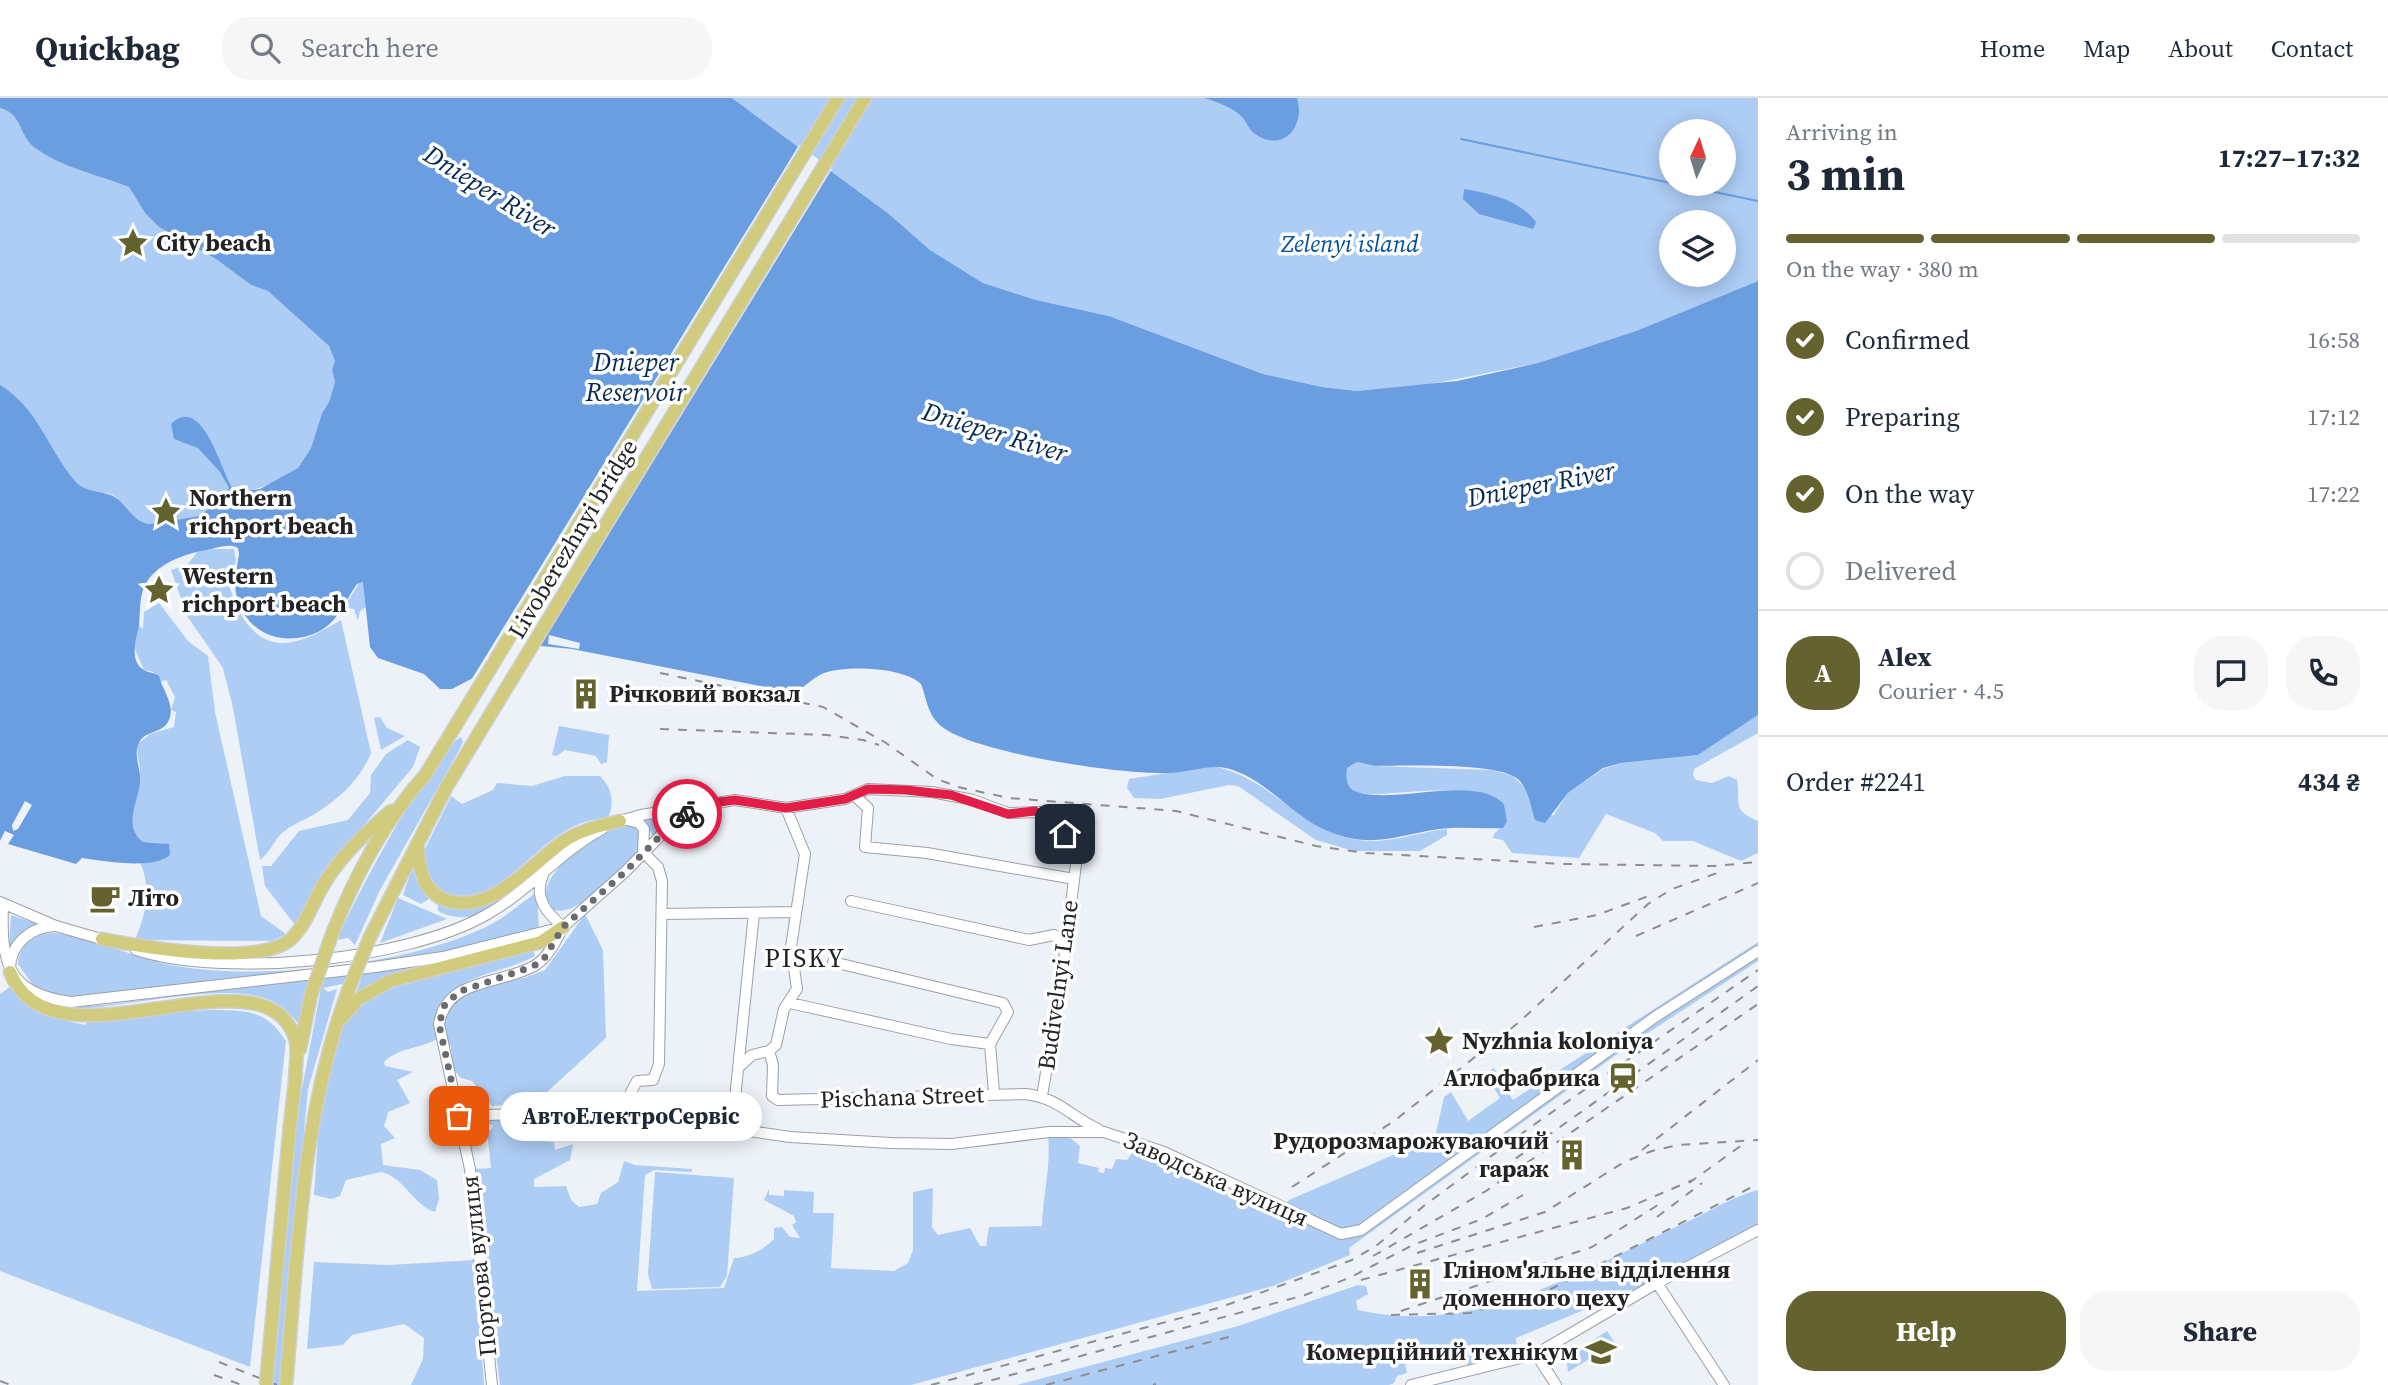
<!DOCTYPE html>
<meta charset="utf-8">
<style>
:root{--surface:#fff;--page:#f6f6f7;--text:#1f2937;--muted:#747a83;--line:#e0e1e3;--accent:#64622e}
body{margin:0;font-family:"Source Serif 4",serif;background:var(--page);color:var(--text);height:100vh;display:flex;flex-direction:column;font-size:26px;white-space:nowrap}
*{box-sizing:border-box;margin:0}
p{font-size:23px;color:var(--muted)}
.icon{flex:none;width:38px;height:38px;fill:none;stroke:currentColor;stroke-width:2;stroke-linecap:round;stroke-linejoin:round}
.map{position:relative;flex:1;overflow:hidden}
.panel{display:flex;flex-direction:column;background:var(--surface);width:630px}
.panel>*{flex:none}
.needle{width:46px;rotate:4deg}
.controls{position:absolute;left:1659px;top:21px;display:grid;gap:14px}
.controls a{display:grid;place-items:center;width:77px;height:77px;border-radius:50%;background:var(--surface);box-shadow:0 4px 18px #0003;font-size:35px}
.pin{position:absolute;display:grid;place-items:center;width:60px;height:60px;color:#fff;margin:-30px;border-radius:14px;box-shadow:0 4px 10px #0006}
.courier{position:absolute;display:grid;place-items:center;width:70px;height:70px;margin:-35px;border:5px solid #e11d48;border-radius:50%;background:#fff;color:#222;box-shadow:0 2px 9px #0007}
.bubble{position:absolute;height:49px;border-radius:24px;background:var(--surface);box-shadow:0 4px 18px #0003;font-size:23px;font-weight:700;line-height:49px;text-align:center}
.headline em{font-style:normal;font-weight:700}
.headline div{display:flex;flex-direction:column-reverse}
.headline{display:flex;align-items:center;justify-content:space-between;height:119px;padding:0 28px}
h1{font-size:46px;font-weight:700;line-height:52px}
.bar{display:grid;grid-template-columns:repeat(4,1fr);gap:10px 7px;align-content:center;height:84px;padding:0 28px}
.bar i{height:9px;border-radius:5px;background:var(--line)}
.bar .on{background:var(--accent)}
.bar p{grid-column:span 4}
.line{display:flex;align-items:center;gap:18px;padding:0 28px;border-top:2px solid var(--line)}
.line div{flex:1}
.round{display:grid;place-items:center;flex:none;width:74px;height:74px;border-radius:28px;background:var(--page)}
ol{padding:0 28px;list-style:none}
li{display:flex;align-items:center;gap:21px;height:77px}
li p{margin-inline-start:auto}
li .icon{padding:7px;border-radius:50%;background:var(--accent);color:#fff;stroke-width:4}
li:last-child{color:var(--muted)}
li i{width:38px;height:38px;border:4px solid var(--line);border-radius:50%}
.primary-button{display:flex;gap:14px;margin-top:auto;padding:14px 28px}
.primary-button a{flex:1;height:80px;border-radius:28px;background:var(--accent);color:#fff;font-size:28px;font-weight:700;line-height:80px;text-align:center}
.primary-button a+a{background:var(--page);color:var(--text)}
header{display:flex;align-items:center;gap:42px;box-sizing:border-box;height:98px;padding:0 35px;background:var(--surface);border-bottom:2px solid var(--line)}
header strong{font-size:33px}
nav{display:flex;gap:38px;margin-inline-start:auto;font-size:24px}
.search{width:490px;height:63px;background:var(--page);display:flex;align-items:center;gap:18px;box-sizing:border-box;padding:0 24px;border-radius:28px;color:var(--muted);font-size:26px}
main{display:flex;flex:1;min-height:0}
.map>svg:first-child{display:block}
.green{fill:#adcdf5;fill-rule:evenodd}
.water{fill:#6a9ee0}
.pier{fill:#edf2f8}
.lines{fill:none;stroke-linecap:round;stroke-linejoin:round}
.stream{stroke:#6a9ee0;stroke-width:2}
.minor-casing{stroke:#9ca0a5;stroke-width:12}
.major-casing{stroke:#cecfcf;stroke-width:15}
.minor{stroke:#fff;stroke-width:10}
.major{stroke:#d1cc7d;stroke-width:12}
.rail{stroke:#8b8e92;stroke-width:2;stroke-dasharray:9 9;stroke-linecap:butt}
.major-bridge-casing{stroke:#cecfcf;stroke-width:15;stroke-linecap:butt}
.major-bridge{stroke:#d1cc7d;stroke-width:12}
.done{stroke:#696b70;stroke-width:7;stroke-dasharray:0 12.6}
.route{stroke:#e11d48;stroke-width:9}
.labels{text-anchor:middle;stroke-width:7;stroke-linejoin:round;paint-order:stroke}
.poi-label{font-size:24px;font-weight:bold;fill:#222326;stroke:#fff;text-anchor:start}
.park-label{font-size:24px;font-style:italic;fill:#02519f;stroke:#fff}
.street-label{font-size:24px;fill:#222326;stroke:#fff}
.water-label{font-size:26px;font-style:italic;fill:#052a53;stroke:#fff}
.neighbourhood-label{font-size:26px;letter-spacing:2px;fill:#222326;stroke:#fff}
</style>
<header>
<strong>Quickbag</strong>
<div class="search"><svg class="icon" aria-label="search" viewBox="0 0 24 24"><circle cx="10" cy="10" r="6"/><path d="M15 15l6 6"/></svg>Search here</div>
<nav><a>Home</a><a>Map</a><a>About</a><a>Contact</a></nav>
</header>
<main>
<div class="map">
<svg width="1758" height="1287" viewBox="0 0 1758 1287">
<rect width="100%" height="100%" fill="#edf2f8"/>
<path class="green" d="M732 0H1758V183L1636 233 1538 265 1416 289 1357 293 1322 289 1263 276 1109 218 1036 202 983 185 930 152 889 116ZM1671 33H1724V86H1671ZM1671 124H1724V177H1671Z
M0 10C22 15 19 38 34 49 63 70 96 76 129 89L145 115 159 129 216 161 251 187 268 192 329 248 335 263 332 272 335 284 329 304 322 315 311 350 298 370 271 386 240 396 228 386 225 377 229 390 218 404 199 418 152 426C130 427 126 398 106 395 97 394 86 397 77 398L0 287Z
M212 451H234L236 463 227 485C233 494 234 506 240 515 268 563 304 544 341 522L371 655C360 682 338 702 313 717 302 723 289 728 280 737 273 745 269 755 260 762L233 610 223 570 187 518 171 472 188 466 198 453Z
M360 484 365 485 368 508 360 513 358 523 354 511 344 509Z
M159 505 188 543 208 558 215 614 261 818 286 836 272 843 135 842C146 815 152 792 140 764L162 762 170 757 162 745 143 744C122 726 138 698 140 674 140 664 136 656 138 646L150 636 174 629 176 614 171 612 175 599 166 582 160 584C158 575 153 573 144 572L134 549 139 527 143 531 144 514Z
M1758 617V635L1694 671 1693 678 1696 682 1712 685 1729 678 1737 682C1741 705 1731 712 1758 723V755L1741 763 1693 743H1663L1655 735 1606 716 1579 760 1512 755 1503 742 1493 740 1494 736 1507 723 1504 706C1472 686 1429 693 1392 695 1381 696 1365 698 1355 693 1346 690 1346 678 1347 670L1357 664 1375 668 1492 672 1513 678 1553 718 1568 695 1603 671 1621 665 1698 657Z
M380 619 387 630 405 638 381 652 374 620Z
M559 628 609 637 607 664 601 666 596 658 565 652 557 658 552 657Z
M461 639 463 644 458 654 380 792 355 847 348 840 337 842C351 808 432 653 461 639Z
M408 642 420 649 413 669 322 777 295 827 265 788 262 768H271L299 733 348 722 370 695 371 677 386 656Z
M1211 668C1271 678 1298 732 1357 742 1389 747 1416 734 1447 731V737L1420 753H1354L1316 742 1238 688 1229 687 1160 701 1134 700 1127 690 1129 681Z
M565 678H600C612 690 615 704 608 720 557 721 530 769 490 791 456 809 423 792 424 753L451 698 462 706 493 692 497 685 532 688Z
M685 712 653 740 648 728 640 720Z
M628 726 638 731 642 747C626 767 580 820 553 812 522 782 602 731 628 726Z
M412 770 420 788 430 800 421 806 403 797Z
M537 794 539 831 426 858 353 870 64 900 33 887 18 866C18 848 36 834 54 835 89 837 138 862 177 868 264 883 404 867 484 830 503 821 520 806 537 794Z
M398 800 447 821 380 845Z
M497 803C486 822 456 823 438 813V807L474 810Z
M585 816 603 852 606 940 546 995 540 1005 492 1008 472 983 461 980 452 970 451 949 444 938 442 924 450 907 461 896 480 888 524 880 545 872Z
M11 817 41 827 9 854V850Z
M1758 844V863L1634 944 1349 1150 1350 1157 1273 1188 911 1287H500L474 1071 491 1070 487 1032H491L493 1027 486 1026 485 1021 548 1018 550 1031 542 1032V1043L554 1044 555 1052 573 1046 570 1062 534 1081V1089L566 1088 571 1102 579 1109 597 1106 601 1095 618 1084 624 1063 635 1067 692 1071V1074L654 1072 645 1077 637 1193 724 1190 734 1160C750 1159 763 1152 774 1141V1130L782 1129 790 1139 800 1140 792 1127 796 1124 794 1118 764 1102 769 1091V1097L784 1098V1092L814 1094 813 1115H834L831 1170 894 1173 908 1165 913 1152V1094L933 1090 932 1129 938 1137 970 1130 980 1148H986L989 1129 1042 1128C1043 1094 1051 1071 1048 1037L1068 1038 1080 1048 1078 1065 1099 1070 1098 1074 1104 1075 1105 1070 1112 1071 1116 1061 1127 1062 1137 1048 1164 1058 1172 1067 1198 1081 1283 1112 1289 1102 1435 1039 1444 999 1451 994 1468 1023 1500 1000 1485 975 1494 970 1513 1002Z
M533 852 535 858C501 877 458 874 437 912L439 940C421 951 399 949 384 964L385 968 413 974 397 982 410 1005 388 1014 384 1028 395 1040 381 1046 383 1067 420 1072 437 1082 439 1101 435 1114C413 1107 404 1079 381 1074L346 1082 340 1098 331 1101 314 1097C318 1051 319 966 341 927 367 882 485 865 533 852Z
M449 861 354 900 361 882 323 890 328 894 337 891 308 991 280 1287H272L296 1023 321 890 305 893 298 925C289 914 278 904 264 900 216 884 116 912 60 912L56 907C101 912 150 899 194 894 279 883 365 877 449 861Z
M11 888C28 916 55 920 85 927L88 923C128 920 225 904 258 917 271 922 278 932 286 943L250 1269 0 1173V896Z
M655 1074 734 1080 727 1178 720 1189 652 1191 648 1176Z
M1758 1092V1128L1654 1183 1516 1240 1517 1253 1512 1259 1468 1268 1464 1250 1405 1266 1407 1275 1397 1278 1394 1285 1389 1287H1017L1238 1228 1358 1187 1366 1188 1368 1196 1356 1203 1358 1212C1472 1239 1581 1174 1680 1127 1705 1116 1731 1099 1758 1092Z
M475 1162 484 1287H411L423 1261 424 1240 404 1226 352 1237 343 1247 307 1251 314 1164 388 1167Z
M1607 1233 1615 1245 1568 1274 1566 1259Z"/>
<path class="water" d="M0 0H732L889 116 930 152 983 185 1036 202 1109 218 1263 276 1322 289 1357 293 1457 283 1538 265 1636 233 1758 183V617L1698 657 1621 665 1603 670 1568 695 1545 725 1535 722C1531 709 1529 693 1519 682 1501 664 1402 668 1375 668L1357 664 1347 670C1346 678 1346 690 1355 693 1390 708 1475 675 1504 706L1507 723 1503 730C1481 731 1460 728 1439 731 1398 737 1372 751 1330 734 1291 719 1267 680 1226 670 1207 666 1188 675 1168 675 1124 677 973 655 941 628 927 616 927 601 921 586 904 569 846 567 824 575 812 579 804 592 791 594L572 551 541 548 527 552 452 591H440L424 576 378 560 370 549 363 484 357 486C345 503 339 522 320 533 287 550 247 538 237 499 233 486 237 469 239 456L238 450C229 445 217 450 207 452 188 455 167 462 153 476 138 491 141 508 139 527 137 539 128 563 144 572 149 575 154 574 159 578 162 591 174 605 170 619 165 637 145 631 139 645 133 656 141 671 140 683 139 704 122 726 143 744L169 746 170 757C154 772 103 763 82 760L76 766 8 746 14 737 5 733 0 743V287C38 310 48 351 75 383 87 397 106 391 119 402 129 411 136 426 151 426L199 418 218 404 229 390 220 374 198 350 174 341 171 326C204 294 222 379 235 394L260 391 298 370 311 350 322 315 329 304 335 284 332 272 335 263 329 248 268 193 251 187 216 161 159 129 145 115 129 89C96 76 62 70 34 49 19 38 22 15 0 10Z
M1205 0H1297C1306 30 1281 56 1254 35 1248 31 1246 22 1240 17 1232 9 1216 4 1205 0Z
M1464 91C1489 95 1520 102 1536 124L1533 131 1479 116 1463 101Z"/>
<path class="pier" d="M799 47 832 71 538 552 470 584Z
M549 537 580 545 579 551 548 546Z
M25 703 32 707 18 731 13 733 12 727Z"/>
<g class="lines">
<path class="stream" d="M1461 41 1671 85
M1676 86 1758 103"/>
<g class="minor-casing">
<path id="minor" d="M854 697 868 710 865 749 927 755 1074 781
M627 722 639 725 644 731 643 754
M616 724 641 717 735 702 786 710 845 701 868 691 932 694 973 702 1008 715 1039 714 1065 736 1074 753 1076 766 1060 893 1042 998
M851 803 1029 842 1054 837 1065 843
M0 804 56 828 108 843
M3 806C1 864 6 895 71 904L375 869 443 859 563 829 625 774 670 728 698 710
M662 816 795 814
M136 852C224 880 405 863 486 817 529 793 560 754 602 731
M833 864 1003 905 1008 914 990 946
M10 870C11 845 31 829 55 828
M790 905 951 941 990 946 994 995
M769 953 776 947 784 911 797 891 791 849 805 756 786 710
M740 968 752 957 769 953 773 967 772 998 778 1002 1026 996C1061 1001 1069 1018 1098 1031
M459 1018 575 1014 681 1023 790 1039 891 1045 952 1046 1049 1034H1104L1164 1054 1341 1136 1361 1132 1655 919 1758 853
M629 1018 631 994 637 983 653 982 659 966 662 783 658 769 643 754
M732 1030 754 815
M1657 1185 1724 1287
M1536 1256 1556 1287
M492 1287 470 1071 439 926C447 879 501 887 534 868 548 860 556 843 563 829 547 815 533 800 543 777
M1411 1287 1536 1256 1657 1185 1758 1132"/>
</g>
<g class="major-casing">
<path id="major" d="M417 746C419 769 422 795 448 803 495 815 530 766 564 743 581 732 601 727 620 723
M331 839C354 779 384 723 426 676L838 0
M370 839 447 688 865 0
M102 841C143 849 261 870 292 840 307 825 314 802 325 784 342 757 367 733 391 713
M10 874C53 981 263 843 295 940 299 952 295 970 295 983
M342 920 358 901 390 883 541 844 563 829
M300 951 311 897
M290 1027 296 976
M286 1287C298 1154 301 1019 348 893"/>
</g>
<use href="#minor" class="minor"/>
<use href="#major" class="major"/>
<path class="rail" d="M660 575 823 609 886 645 937 681 958 689 1009 700 1176 713 1316 748 1366 755 1565 766 1714 768 1758 764
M660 631 827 637 863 642 879 647
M1534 829 1597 817 1654 796
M1636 838 1758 785
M1642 1052 1758 962
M1501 1071 1758 888
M1689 1085 1746 1044
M1292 1089 1394 1023 1518 925 1648 806 1672 791 1723 773
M1657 1119 1702 1085
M1417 1155 1545 1114 1624 1064 1652 1053 1678 1047 1758 1042
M1373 1158 1486 1093 1758 906
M1361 1182 1627 1110 1695 1081
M1401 1213 1592 1149 1664 1103
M1391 1217 1470 1215 1549 1192 1758 1086
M219 1264 277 1287
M214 1277 242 1287
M0 1283 11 1287
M931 1287 1218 1210 1352 1162 1376 1148 1425 1107 1532 1028 1758 872
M974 1287 1305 1197 1349 1180 1413 1147 1482 1121 1523 1097
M1046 1287 1229 1239
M1153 1287 1156 1286"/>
<g class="major-bridge-casing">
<path id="major-bridge" d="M348 893 370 839
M311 897 331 839
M266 1287 290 1027"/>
</g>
<use href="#major-bridge" class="major-bridge"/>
</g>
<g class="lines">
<path class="done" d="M459 1018 439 926 445 906 461 893 534 868 545 859 563 829 625 774 670 728 687 716"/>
<path class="route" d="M687 716 704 706 735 702 786 710 845 701 868 691 906 692 951 697 1008 716 1035 713 1059 728 1065 736"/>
</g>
<defs>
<g id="sight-bare" transform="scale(2.415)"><path d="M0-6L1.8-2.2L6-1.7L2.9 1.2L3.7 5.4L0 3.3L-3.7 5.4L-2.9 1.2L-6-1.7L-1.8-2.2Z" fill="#64622e" stroke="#fff" stroke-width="2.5" paint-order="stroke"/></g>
<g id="building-bare" transform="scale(2.415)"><path d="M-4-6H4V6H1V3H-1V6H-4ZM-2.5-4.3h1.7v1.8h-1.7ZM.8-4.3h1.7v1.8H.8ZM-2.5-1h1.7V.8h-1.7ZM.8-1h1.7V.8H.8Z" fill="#64622e" stroke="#fff" stroke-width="2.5" paint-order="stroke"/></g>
<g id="cafe-bare" transform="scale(2.415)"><path d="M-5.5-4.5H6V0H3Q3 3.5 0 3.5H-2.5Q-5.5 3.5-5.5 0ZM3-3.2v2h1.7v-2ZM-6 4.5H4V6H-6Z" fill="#64622e" stroke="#fff" stroke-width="2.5" paint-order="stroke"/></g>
<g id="station-bare" transform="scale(2.415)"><path d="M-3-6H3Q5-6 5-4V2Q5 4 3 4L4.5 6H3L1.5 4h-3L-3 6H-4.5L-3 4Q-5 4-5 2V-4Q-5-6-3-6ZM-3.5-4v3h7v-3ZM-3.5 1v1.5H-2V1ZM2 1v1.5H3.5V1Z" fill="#64622e" stroke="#fff" stroke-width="2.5" paint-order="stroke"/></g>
<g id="university-bare" transform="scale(2.415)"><path d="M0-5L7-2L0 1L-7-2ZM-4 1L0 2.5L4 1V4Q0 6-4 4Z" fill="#64622e" stroke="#fff" stroke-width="2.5" paint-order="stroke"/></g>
</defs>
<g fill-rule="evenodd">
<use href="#sight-bare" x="133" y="145"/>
<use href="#sight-bare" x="166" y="414"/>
<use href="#sight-bare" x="159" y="492"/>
<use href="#building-bare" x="586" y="596"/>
<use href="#cafe-bare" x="105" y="800"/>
<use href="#sight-bare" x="1439" y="943"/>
<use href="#station-bare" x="1623" y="980"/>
<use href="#building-bare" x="1572" y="1057"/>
<use href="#building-bare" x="1420" y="1186"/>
<use href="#university-bare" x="1601" y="1254"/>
</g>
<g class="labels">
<g class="poi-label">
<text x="156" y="153">City beach</text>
<text x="189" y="408">Northern<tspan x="189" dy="28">richport beach</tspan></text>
<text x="182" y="486">Western<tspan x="182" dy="28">richport beach</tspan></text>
<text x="609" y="604">Річковий вокзал</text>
<text x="128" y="808">Літо</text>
<text x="1462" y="951">Nyzhnia koloniya</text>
<text x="1600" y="988" text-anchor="end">Аглофабрика</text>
<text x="1549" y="1051" text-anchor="end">Рудорозмарожуваючий<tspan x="1549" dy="28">гараж</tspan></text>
<text x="1443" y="1180">Гліном'яльне відділення<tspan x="1443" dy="28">доменного цеху</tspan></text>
<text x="1578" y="1262" text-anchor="end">Комерційний технікум</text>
</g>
<g class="park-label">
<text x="1350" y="154">Zelenyi island</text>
</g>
<g class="street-label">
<text transform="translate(573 441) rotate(-59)" y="8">Livoberezhnyi bridge</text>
<text transform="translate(1058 887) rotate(-82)" y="8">Budivelnyi Lane</text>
<text transform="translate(902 999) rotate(-2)" y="8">Pischana Street</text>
<text transform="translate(1216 1081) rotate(24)" y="8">Заводська вулиця</text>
<text transform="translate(479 1168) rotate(-96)" y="8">Портова вулиця</text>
</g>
<g class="water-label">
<text transform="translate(490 93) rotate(32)" y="9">Dnieper River</text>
<text x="636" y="273">Dnieper<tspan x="636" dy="30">Reservoir</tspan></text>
<text transform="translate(995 334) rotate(17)" y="9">Dnieper River</text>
<text transform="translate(1541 386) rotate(-11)" y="9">Dnieper River</text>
</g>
<g class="neighbourhood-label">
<text x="805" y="869">PISKY</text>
</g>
</g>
</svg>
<div class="controls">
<a><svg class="needle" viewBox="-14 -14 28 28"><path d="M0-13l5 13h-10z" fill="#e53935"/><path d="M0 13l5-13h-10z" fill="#747a83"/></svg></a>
<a><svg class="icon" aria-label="layers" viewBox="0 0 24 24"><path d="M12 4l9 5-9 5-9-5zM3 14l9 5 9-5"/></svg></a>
</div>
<div class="pin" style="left:459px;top:1018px;background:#ea580c"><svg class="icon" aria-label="bag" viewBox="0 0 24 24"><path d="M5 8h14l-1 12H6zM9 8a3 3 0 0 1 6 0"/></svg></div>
<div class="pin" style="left:1065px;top:736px;background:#1f2937"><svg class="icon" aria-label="home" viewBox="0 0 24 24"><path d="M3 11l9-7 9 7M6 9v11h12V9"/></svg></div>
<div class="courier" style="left:687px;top:716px"><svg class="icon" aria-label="bike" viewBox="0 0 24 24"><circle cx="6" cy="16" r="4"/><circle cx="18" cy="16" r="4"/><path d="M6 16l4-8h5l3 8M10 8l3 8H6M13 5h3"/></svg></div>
<div class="bubble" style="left:500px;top:994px;width:262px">АвтоЕлектроСервіс</div>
</div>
<section class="panel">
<div class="headline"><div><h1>3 min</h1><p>Arriving in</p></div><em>17:27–17:32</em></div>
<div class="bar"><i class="on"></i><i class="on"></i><i class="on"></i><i></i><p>On the way · 380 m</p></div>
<ol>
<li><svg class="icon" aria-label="check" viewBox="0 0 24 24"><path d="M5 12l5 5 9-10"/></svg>Confirmed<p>16:58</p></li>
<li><svg class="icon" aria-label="check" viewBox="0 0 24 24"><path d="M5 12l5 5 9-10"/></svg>Preparing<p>17:12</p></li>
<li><svg class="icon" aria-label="check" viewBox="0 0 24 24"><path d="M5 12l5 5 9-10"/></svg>On the way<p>17:22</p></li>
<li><i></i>Delivered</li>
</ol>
<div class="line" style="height:126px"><b class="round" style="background:var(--accent);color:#fff">A</b><div><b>Alex</b><p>Courier · 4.5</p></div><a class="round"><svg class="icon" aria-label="chat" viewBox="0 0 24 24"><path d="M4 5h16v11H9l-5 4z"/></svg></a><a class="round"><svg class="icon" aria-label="phone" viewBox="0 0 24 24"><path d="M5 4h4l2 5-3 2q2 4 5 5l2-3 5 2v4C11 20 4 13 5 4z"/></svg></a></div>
<div class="line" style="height:91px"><div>Order #2241</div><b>434 ₴</b></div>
<div class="primary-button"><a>Help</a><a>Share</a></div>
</section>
</main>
